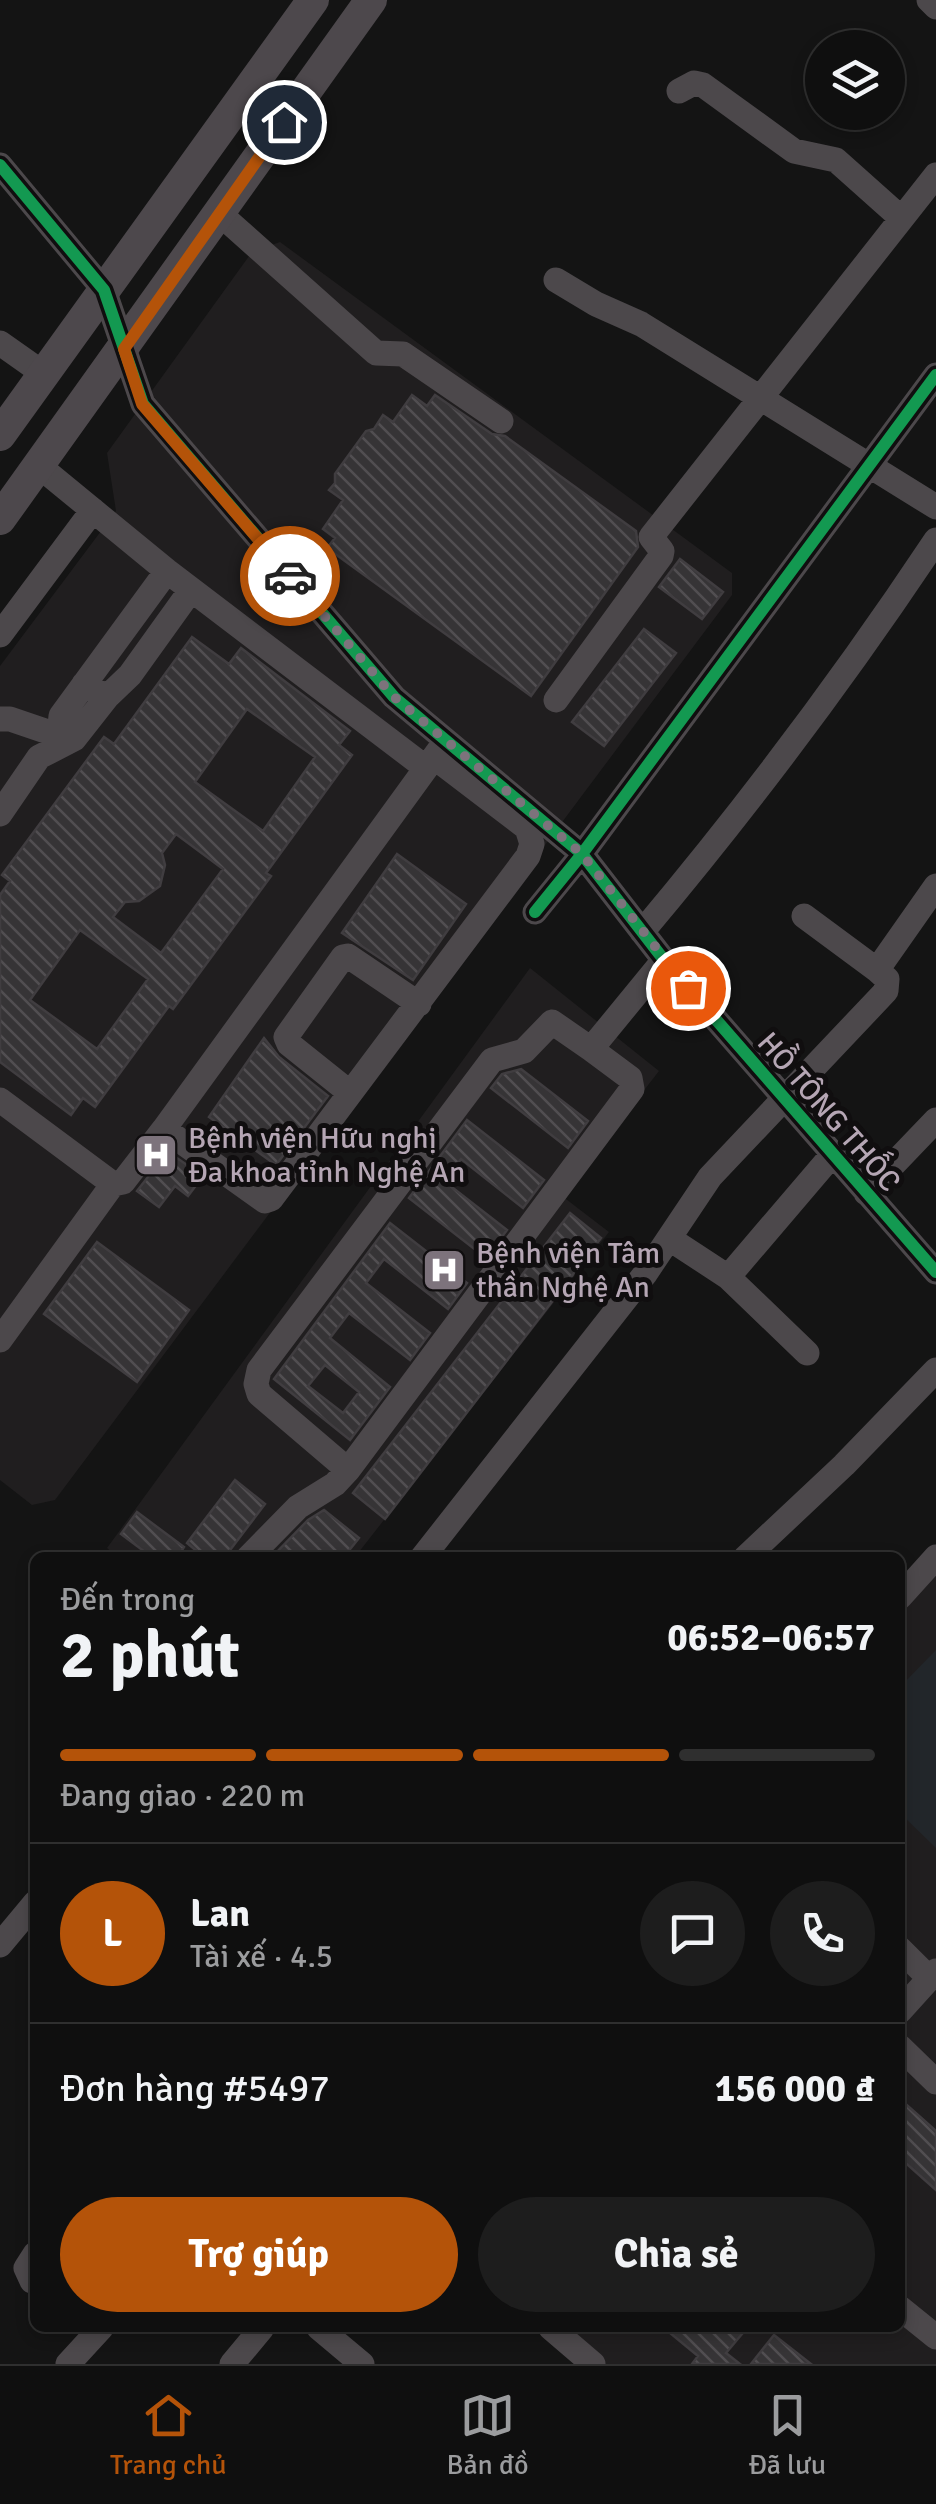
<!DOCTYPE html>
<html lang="vi">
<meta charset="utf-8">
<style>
:root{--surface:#0f0f0f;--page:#1d1d1d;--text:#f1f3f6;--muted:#9b9c9e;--line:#2f2f2f;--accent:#b45309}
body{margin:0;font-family:Signika,sans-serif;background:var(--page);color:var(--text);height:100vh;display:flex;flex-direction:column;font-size:38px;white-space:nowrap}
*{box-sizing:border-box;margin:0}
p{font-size:32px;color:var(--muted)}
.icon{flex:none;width:55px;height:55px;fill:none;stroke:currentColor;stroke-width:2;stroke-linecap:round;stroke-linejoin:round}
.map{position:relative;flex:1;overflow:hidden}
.panel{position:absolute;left:30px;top:1552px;width:875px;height:780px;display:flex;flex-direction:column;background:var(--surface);border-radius:15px;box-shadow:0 5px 15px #0003,0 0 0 2px var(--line)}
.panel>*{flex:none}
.tools{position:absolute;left:805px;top:30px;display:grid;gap:20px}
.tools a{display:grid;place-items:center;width:100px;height:100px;border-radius:50%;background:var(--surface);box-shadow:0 5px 15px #0003,0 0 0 2px var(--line);font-size:50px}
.pin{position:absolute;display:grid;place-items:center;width:85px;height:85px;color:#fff;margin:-42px;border:5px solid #fff;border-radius:50%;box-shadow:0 2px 10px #0007}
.courier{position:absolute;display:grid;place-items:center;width:100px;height:100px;margin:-50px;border:8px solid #b45309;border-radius:50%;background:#fff;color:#222;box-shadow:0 2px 12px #0007}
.head em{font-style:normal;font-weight:700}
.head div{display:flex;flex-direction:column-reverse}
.head{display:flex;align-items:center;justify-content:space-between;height:170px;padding:0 30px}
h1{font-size:65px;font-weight:700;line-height:75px}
.bar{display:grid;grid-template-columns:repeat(4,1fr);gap:15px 10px;align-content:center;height:120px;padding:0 30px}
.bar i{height:12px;border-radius:8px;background:var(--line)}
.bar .on{background:var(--accent)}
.bar p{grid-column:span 4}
.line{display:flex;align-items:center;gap:25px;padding:0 30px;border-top:2px solid var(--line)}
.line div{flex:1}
.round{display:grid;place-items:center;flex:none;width:105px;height:105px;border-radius:52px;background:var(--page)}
.cta{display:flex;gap:20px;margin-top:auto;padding:20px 30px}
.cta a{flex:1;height:115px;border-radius:60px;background:var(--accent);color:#fff;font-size:40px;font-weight:700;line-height:115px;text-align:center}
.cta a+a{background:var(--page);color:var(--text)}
.dock{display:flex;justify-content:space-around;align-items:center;height:140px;border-top:2px solid var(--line);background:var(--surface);font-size:28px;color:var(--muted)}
.dock a{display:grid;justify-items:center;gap:5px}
.dock .on{color:var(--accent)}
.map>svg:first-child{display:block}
.built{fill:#201e1f}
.park{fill:#22262a}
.building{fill:url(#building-back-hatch);stroke:#403d40;stroke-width:2.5;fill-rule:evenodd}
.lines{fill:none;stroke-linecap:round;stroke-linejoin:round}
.minor{stroke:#4c484b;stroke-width:25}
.major{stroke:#4d484c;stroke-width:32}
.cycleway-casing{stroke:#100e0f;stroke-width:19}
.cycleway{stroke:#139951;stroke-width:12}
.done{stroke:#7d737c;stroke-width:10;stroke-dasharray:0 18}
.route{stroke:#b45309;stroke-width:12}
.labels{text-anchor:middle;stroke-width:10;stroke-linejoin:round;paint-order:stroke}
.street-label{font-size:30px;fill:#b5a6b4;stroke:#100e0f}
.poi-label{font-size:30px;fill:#b5a6b4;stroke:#100e0f;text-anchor:start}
</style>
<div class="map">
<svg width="936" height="2364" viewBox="0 0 936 2364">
<defs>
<pattern id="building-back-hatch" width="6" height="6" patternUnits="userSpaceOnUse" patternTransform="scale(2.5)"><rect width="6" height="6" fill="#363436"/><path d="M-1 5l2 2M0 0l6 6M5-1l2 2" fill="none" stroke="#514e51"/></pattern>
</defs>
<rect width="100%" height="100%" fill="#141414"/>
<path class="built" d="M280 242 732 573V595L55 1500 32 1505 0 1480V666L116 511 107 453 252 252Z
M530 968 659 1071 562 1196 609 1232 355 1557 119 1558 107 1548Z
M936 1565V2364H597L554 2328H900V1606Z"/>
<path class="park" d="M936 1650V1848L900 1813V1687Z"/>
<path class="building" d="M412 395 427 406 435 395 492 434 505 436 636 531 638 547 531 696 327 548 335 538 323 529 343 500 329 490 335 483V474L366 431 374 429 383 415 393 422Z
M680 559 723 592 702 619 659 587Z
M644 629 676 653 604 746 572 722Z
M192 637 229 664 241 648 350 731 339 745 352 755 266 873 271 876 173 1009 169 1006 95 1107 83 1098 71 1115 0 1062V895L10 881 2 875 104 737 114 744ZM247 709 315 757 263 831 195 782ZM176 834 223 869 161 953 113 917 125 902 139 901 160 886 165 865 162 853ZM80 930 148 979 97 1049 30 1000Z
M397 854 466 904 413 980 342 933Z
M264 1038 279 1057 328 1096 276 1165 209 1117Z
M521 1069 588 1121 568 1148 491 1088 502 1074Z
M467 1120 544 1180 523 1208 461 1159 444 1181 507 1230 486 1258 409 1198Z
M166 1154H171L203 1176 188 1196 175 1186 159 1207 137 1191Z
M570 1213 601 1238 385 1519 353 1493Z
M390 1223 467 1283 448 1309 384 1259 366 1283 430 1333 410 1360 349 1313 330 1338 390 1387 350 1440 274 1379ZM325 1365 359 1392 343 1413 308 1386Z
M97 1242 189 1310 137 1382 44 1314Z
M235 1480 265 1504 224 1558H205L187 1543Z
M324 1510 359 1538 343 1558H271L308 1520Z
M137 1512 184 1547 177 1558H153L121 1534Z
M900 2099 936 2131V2190L900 2158Z
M664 2328H747L726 2353 740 2364H692L698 2356Z
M774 2335 811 2364H751Z"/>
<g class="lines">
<path class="minor" d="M929 0 936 7
M679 91 694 83 703 85 794 151 836 160 901 218
M0 165 104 290 143 404 394 697 582 854 664 960 936 1272
M220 214 376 353 403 354 501 421
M556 280 596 304 641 324 936 507
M0 343 44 374
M39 466 167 571 426 768
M0 635 93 510
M107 697 130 675 191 590
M556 700 661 556 662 551 651 537 936 175
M0 719H10L57 735
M58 747 61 716 167 571
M0 814 39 757 74 739 107 697 84 684
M535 912 582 854 936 375
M804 916 877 970
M642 932C747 807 845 677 936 540
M349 1092 289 1044 286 1037 343 957 348 956 419 1004
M0 1100 113 1184
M164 1129 265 1201 271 1199 528 856 532 844 527 828 434 757
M866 1193 936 1120
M670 1239 728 1277 807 1353
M728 1277 833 1154
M0 1340 113 1184 123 1182 164 1129 445 742
M348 1470 259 1394 256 1384 259 1370 492 1060 524 1051 552 1022 591 1049
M248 1558 298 1507 335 1484 348 1470 632 1089 630 1078 591 1049 664 960
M422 1558 645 1274 710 1177 886 991 887 979 877 970 936 886
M745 1558 844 1465 936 1370
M900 1597 936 1557
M0 1945 35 1903
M900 1949 929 1978
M900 2011 936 1971
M900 2047 936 2082
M32 2281 26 2268 35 2254
M900 2308 936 2337
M319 2328 362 2364
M551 2328 593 2364
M68 2364 101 2328
M232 2364 262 2328"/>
<path class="major" d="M0 435 313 0
M0 519 371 0"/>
<g class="cycleway-casing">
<path id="cycleway" d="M0 165 104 290 143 404 394 697 582 854 664 960 936 1272
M535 912 582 854 936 375"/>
</g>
<use href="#cycleway" class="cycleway"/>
</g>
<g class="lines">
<path class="done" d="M290 576 394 697 582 854 688 988"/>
<path class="route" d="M284 122 124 349 142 404 290 576"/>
</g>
<defs>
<g id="hospital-square" transform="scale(2.25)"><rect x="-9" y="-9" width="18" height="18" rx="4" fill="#7d737c" stroke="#100e0f"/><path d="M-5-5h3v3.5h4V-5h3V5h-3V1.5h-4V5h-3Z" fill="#fff"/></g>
</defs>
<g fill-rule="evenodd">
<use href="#hospital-square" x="156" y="1155"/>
<use href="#hospital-square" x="444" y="1270"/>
</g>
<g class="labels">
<g class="street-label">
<text transform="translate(829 1112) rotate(49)" y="10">HỒ TÔNG THỐC</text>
</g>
<g class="poi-label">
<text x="188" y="1148">Bệnh viện Hữu nghị<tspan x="188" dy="34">Đa khoa tỉnh Nghệ An</tspan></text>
<text x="476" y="1263">Bệnh viện Tâm<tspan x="476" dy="34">thần Nghệ An</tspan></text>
</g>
</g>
</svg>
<div class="tools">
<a><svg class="icon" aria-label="layers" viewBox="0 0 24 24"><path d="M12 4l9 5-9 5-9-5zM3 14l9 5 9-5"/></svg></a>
</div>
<div class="pin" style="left:688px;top:988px;background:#ea580c"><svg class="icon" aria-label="bag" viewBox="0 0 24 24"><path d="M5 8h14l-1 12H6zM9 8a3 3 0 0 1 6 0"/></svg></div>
<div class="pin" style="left:284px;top:122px;background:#1f2937"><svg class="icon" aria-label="home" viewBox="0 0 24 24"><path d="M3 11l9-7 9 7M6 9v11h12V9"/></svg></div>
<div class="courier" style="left:290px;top:576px"><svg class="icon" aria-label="car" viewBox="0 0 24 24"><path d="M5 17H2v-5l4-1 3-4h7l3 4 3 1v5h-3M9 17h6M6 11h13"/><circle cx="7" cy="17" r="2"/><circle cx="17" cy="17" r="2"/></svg></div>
<section class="panel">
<div class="head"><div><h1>2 phút</h1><p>Đến trong</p></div><em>06:52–06:57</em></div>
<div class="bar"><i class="on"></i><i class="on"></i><i class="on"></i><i></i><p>Đang giao · 220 m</p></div>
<div class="line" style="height:180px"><b class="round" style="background:var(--accent);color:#fff">L</b><div><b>Lan</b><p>Tài xế · 4.5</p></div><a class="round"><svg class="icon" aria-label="chat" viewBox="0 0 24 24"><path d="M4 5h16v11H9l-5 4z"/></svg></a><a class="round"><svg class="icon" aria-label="phone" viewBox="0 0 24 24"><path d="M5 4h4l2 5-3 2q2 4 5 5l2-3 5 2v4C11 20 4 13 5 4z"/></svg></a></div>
<div class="line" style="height:130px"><div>Đơn hàng #5497</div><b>156 000 ₫</b></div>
<div class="cta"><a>Trợ giúp</a><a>Chia sẻ</a></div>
</section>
</div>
<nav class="dock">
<a class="on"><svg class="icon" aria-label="home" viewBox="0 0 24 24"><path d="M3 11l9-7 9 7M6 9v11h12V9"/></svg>Trang chủ</a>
<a><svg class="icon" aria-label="map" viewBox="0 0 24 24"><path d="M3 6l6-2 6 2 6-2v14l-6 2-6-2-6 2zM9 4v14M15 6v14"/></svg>Bản đồ</a>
<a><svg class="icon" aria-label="saved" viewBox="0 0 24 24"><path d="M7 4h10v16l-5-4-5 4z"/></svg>Đã lưu</a>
</nav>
